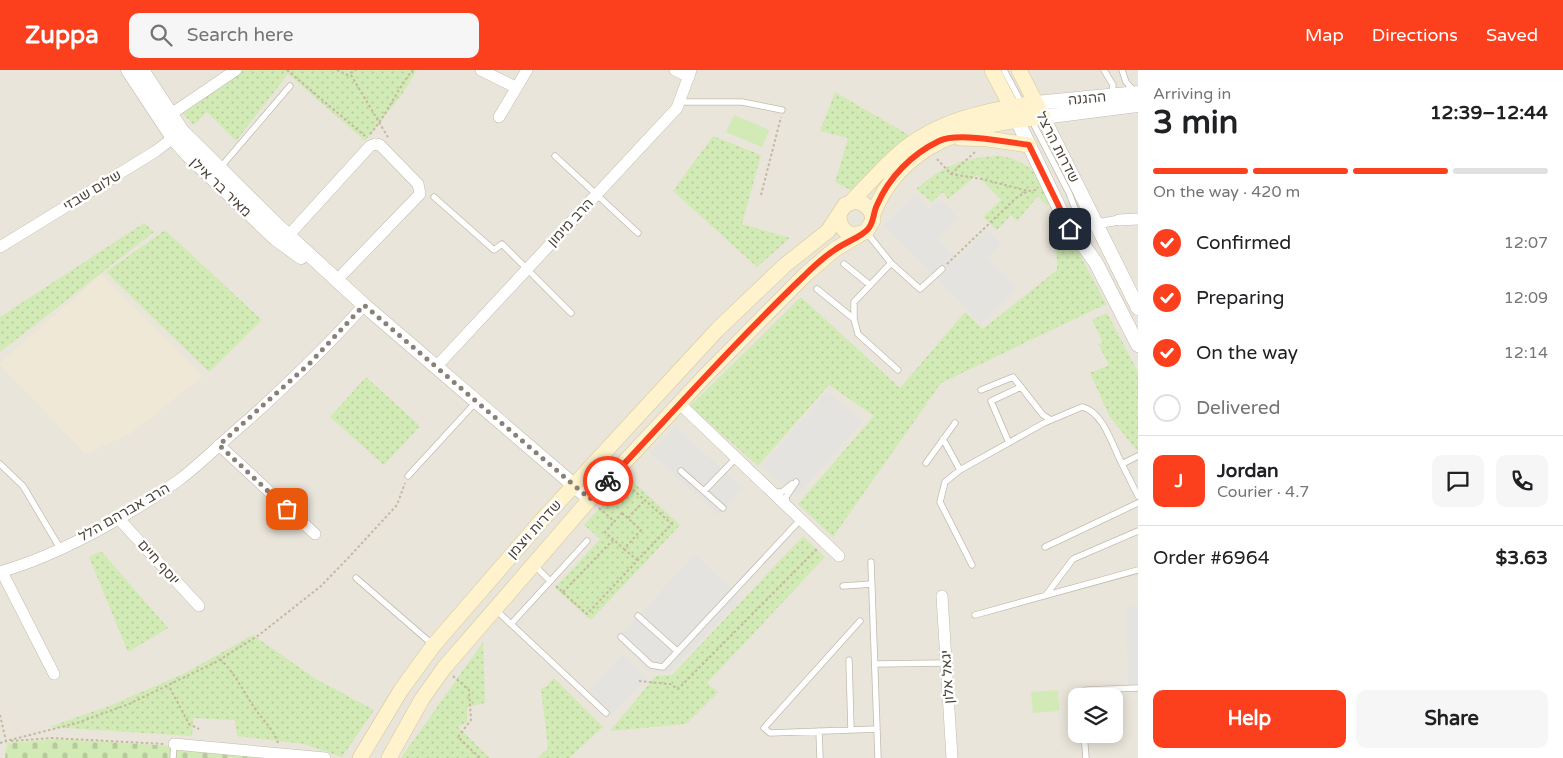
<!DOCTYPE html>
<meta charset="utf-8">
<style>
:root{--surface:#fff;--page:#f6f6f6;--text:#202124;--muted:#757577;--line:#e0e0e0;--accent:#fc3f1d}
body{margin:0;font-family:"Varela Round","Noto Sans Hebrew",sans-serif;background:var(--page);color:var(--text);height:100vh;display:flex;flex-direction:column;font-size:19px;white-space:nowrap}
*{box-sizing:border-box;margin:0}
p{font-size:16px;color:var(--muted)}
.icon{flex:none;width:28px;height:28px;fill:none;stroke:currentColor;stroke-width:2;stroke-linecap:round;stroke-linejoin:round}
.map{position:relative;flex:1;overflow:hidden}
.side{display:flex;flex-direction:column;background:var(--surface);width:425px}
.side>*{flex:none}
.buttons{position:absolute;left:1068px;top:618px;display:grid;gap:10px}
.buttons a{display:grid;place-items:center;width:55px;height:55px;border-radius:10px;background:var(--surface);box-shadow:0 2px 12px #0003;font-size:25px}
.pin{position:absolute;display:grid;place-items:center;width:42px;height:42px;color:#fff;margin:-21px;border-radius:10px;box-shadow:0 2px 8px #0006}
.courier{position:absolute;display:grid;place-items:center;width:50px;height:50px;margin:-25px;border:4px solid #fc3f1d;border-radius:50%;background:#fff;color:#222;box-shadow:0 1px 6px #0007}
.headline em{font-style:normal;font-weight:700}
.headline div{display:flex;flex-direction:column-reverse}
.headline{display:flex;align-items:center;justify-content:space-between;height:85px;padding:0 15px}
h1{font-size:32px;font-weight:700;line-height:38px}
.bar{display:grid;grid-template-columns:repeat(4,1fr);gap:8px 5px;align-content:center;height:60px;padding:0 15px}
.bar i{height:6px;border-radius:4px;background:var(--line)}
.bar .selected{background:var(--accent)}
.bar p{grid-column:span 4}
.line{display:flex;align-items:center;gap:12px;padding:0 15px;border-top:1px solid var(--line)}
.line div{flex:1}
.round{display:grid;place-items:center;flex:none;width:52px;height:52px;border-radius:10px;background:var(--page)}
ol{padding:0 15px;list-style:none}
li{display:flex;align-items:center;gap:15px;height:55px}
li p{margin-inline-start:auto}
li .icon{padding:5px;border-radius:50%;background:var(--accent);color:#fff;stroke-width:4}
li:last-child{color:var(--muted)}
li i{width:28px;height:28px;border:2px solid var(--line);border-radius:50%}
.cta{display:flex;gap:10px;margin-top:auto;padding:10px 15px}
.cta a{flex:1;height:58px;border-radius:10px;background:var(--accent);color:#fff;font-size:20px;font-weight:700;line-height:58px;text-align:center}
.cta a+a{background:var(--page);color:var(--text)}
header{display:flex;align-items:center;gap:30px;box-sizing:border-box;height:70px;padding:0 25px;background:var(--accent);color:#fff}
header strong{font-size:24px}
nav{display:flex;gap:28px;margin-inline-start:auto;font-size:18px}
.search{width:350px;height:45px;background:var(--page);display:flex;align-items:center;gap:12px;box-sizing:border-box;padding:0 18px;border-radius:10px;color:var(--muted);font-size:19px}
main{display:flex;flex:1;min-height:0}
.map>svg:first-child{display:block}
.residential{fill:#eae5da;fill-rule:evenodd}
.education{fill:#efe8d6}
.green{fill:url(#green-dots)}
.cemetery{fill:url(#cemetery-stones)}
.pitch{fill:#d2eab5}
.parking{fill:#e5e3e0}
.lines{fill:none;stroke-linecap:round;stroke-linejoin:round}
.service-casing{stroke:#c2bbae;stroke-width:7}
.pedestrian-casing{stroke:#c2bbae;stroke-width:10}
.minor-casing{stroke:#c2bbae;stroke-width:12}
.tertiary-casing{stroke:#c2bbae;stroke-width:15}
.secondary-casing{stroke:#d6c79b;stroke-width:16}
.path{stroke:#c4b79f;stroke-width:2;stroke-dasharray:2.5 2.5;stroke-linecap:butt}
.service{stroke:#fff;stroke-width:5.5}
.pedestrian{stroke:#fff;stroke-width:9}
.minor{stroke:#fff;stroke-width:11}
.tertiary{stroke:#fff;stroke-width:14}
.secondary{stroke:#fff3cd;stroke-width:15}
.done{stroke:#878178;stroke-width:5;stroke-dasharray:0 9}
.route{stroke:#fc3f1d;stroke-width:6}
.labels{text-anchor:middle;stroke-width:5;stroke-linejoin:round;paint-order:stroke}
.street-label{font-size:14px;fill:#4b4439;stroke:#fff}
</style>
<header>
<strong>Zuppa</strong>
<div class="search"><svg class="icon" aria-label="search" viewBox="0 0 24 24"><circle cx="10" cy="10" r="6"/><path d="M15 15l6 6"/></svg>Search here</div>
<nav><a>Map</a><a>Directions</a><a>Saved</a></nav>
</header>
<main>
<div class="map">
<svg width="1138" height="688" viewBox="0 0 1138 688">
<defs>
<pattern id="green-dots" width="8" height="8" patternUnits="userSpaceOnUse" patternTransform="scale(1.25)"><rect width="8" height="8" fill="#d2eab5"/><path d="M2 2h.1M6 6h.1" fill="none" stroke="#b6ca9c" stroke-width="1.8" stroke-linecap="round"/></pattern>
<pattern id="cemetery-stones" width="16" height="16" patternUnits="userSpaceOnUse" patternTransform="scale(1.25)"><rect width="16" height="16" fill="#d2eab5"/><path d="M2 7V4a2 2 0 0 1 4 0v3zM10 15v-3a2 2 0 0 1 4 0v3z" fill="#b6ca9c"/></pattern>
</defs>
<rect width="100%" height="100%" fill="#f6f3ec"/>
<path class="residential" d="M0 0H1138V688H0ZM1076 626H1114V664H1076Z"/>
<path class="education" d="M102 204 203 306 130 364 85 384 0 295V292Z"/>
<path class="green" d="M242 0H417L403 23 365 71 288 4 236 71 207 42 194 55 181 42Z
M835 22 909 65 854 122 835 112 848 68 820 61Z
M713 66 761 85 742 154 790 168 757 197 673 121Z
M1001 86C1033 92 1039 107 1053 133L1047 136 1038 126 1017 151 1011 145 997 160 983 147 1001 130 977 105 948 129 943 122 932 132 916 119C945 95 963 87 1001 86Z
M1061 149 1106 234 941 313 833 467 798 434 874 346 829 315 758 396 690 336 801 227 900 318 965 242 983 259 1057 200 1056 152Z
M144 153 154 162 0 282V247Z
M165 160 262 250 209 302 106 202Z
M1107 243 1138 302V382L1110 347 1090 303 1109 295 1098 274 1103 273 1092 250Z
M366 307 420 356 384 395 330 347Z
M628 407 680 455 591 550 555 518 600 469 584 455Z
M803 466 825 487 707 613 718 622 686 654 610 661 656 606 672 605Z
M101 481 168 558 128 582 89 487Z
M253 565 316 609 374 640 342 687 304 674 237 666 235 650 193 648 192 666 49 657 109 636 183 604Z
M483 572 485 633 467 637V652L458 657 490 688H401Z
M554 608 603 657 569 688H538L548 678 541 618 546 617Z"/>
<path class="cemetery" d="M60 669 280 683 278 688H5L7 673Z"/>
<path class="pitch" d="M734 45 769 60 762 77 726 62Z
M1058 620 1059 641 1033 643 1031 622Z"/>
<path class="parking" d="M915 124 929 139 940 129 958 148 937 168 957 188 987 159 1001 174 987 188 1017 218 981 254 884 155Z
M828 321 863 352 796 427 761 396Z
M675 356 743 418 718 445 650 383Z
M695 484 742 528 671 601 649 602 617 569Z
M1138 535V614L1128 615 1126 539Z
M622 584 648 608 611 645 587 622Z"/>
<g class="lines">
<g class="service-casing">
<path id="service" d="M1004 0 1022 34
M1104 0 1113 15 1112 25
M1122 0 1126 12 1135 22
M680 32H742L782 40
M1031 49 1069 123 1088 172
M555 86 638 163
M220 98 290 16
M434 127 494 180 502 174 571 243
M867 163 891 193 920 219 942 199
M891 193 854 232V249L858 264 898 300
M844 194 870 215
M817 219 854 249
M981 320 1013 307 1021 317
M943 369 960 400
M1009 373 991 331 1021 317 1043 345 1051 350
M926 393 955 353
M0 394 23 416 60 478
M1122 394 1138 426
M681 401 723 438
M408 406 476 332
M704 421 736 388
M774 422H782L792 414
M787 434 786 427 796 412
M1045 477 1138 433
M534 495 550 511
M972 495 940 432 945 412 960 400 1044 353 1082 337C1103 341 1113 377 1122 394L1138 386
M356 508 432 574
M843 516 872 514
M1046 525 1073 489 1138 461
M496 540 606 643
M975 545 1138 500
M638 546 677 581
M860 551 764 658 770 663 877 659 871 492
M511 554 587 471
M621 567 651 595 663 597 801 449
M849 590 851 660
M875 594 946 593
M1082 626 1086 620 1138 618
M877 659 878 688
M819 661 820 688
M1084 664 1086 688
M173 688 174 674"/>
</g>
<g class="pedestrian-casing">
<path id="pedestrian" d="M1097 154 1119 150"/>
</g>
<g class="minor-casing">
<path id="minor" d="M481 0 515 17
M675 0 689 7
M171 44 236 0
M499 47 527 0
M1119 150 1138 149
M288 166 370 76 375 74 380 75 418 114 420 124 337 210
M0 177 156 81 179 63
M436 297 677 38 691 0
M680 334 839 486
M219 375 315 464
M118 448 199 536
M0 502C59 485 129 446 179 410 203 392 225 369 248 350 289 313 328 276 364 235
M2 502 54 604
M942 526 952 688
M174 674 325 688"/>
</g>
<g class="tertiary-casing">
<path id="tertiary" d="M128 0 173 68 188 85 276 169 301 187
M142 0 182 61 279 157 364 235 590 429
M1036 33 1138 23
M1138 35 1043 47 1138 238
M1017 50 1064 148 1096 193 1138 275"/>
</g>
<g class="secondary-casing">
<path id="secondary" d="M992 0 1015 44
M960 68 988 69 1029 75
M850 133C866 117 881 99 898 84 937 50 987 40 1036 33
M872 146C902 70 970 55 1043 47L1019 0
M360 688 401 620 433 576 542 450 717 260 784 196 828 161 845 135 855 131 864 134 871 141 873 150 866 162 853 165C843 162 839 155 839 144
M389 688 422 629 444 598 590 429 706 305 805 205 834 180 859 165"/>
</g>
<path class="path" d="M287 0 365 66
M337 0 347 5 356 0
M351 5 389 69
M370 64C388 44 396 20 413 0
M937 89 951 104 982 109 1028 121 1036 120
M951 104 975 82
M761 125 781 47
M947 194 1016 128 1028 121
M599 438 614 451
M622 443 641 460 624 479 605 462Z
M628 448 645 430
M624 479 637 490
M556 516 587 544 672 454 624 412
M563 522 613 470
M220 589C235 603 243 621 254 637 262 650 273 658 278 673
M453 606 469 620 471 650 458 667 480 688
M639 611 670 614 678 619 817 479
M170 618 189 654 199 659
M0 645 6 671 77 653 129 634 216 592 259 565 321 516 350 486 397 435 405 413
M11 671 52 668 164 674
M0 673 7 671"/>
<use href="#service" class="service"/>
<use href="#pedestrian" class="pedestrian"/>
<use href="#minor" class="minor"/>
<use href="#tertiary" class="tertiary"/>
<use href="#secondary" class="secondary"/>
</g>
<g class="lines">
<path class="done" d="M287 439 219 375 310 293 364 235 590 429 608 411"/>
<path class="route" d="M608 411C673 342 736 271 804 206 814 196 825 186 836 179 844 173 863 166 868 159 874 153 873 143 877 135 889 107 912 84 939 71 957 62 1009 72 1029 75L1070 159"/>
</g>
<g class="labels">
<g class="street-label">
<text transform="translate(1087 28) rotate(-5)" y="5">ההגנה</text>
<text transform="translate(1058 77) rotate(63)" y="5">שדרות הרצל</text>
<text transform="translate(221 117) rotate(44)" y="5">מאיר בר אילן</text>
<text transform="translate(92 120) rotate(-31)" y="5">שלום שבזי</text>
<text transform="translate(570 152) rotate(-47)" y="5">הרב מימון</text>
<text transform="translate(124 442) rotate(-30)" y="5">הרב אברהם הלל</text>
<text transform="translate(534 459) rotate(-48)" y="5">שדרות ויצמן</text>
<text transform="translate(159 492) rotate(48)" y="5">יוסף חיים</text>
<text transform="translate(947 607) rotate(-94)" y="5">יגאל אלון</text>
</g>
</g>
</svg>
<div class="buttons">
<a><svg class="icon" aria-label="layers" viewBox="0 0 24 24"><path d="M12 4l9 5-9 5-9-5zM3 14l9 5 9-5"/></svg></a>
</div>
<div class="pin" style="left:287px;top:439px;background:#ea580c"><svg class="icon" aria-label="bag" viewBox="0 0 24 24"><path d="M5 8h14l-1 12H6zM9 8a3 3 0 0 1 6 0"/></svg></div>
<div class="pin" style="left:1070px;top:159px;background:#1f2937"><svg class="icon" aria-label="home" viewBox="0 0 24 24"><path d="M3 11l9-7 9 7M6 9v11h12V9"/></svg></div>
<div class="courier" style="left:608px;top:411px"><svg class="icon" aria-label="bike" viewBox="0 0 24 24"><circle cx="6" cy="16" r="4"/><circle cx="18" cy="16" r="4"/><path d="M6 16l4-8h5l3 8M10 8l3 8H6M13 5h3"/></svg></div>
</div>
<section class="side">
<div class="headline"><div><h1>3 min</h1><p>Arriving in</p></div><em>12:39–12:44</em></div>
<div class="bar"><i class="selected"></i><i class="selected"></i><i class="selected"></i><i></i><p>On the way · 420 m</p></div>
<ol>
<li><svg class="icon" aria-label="check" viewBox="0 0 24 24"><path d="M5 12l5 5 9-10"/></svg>Confirmed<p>12:07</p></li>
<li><svg class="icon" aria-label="check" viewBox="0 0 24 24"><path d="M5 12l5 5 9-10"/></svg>Preparing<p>12:09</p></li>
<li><svg class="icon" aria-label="check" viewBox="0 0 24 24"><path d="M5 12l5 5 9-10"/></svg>On the way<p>12:14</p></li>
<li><i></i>Delivered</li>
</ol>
<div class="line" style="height:90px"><b class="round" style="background:var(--accent);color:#fff">J</b><div><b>Jordan</b><p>Courier · 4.7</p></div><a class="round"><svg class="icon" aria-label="chat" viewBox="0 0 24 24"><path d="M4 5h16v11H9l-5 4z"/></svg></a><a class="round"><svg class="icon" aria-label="phone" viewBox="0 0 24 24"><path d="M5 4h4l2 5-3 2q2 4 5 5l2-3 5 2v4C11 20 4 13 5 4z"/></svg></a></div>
<div class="line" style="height:65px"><div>Order #6964</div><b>$3.63</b></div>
<div class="cta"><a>Help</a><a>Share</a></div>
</section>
</main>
